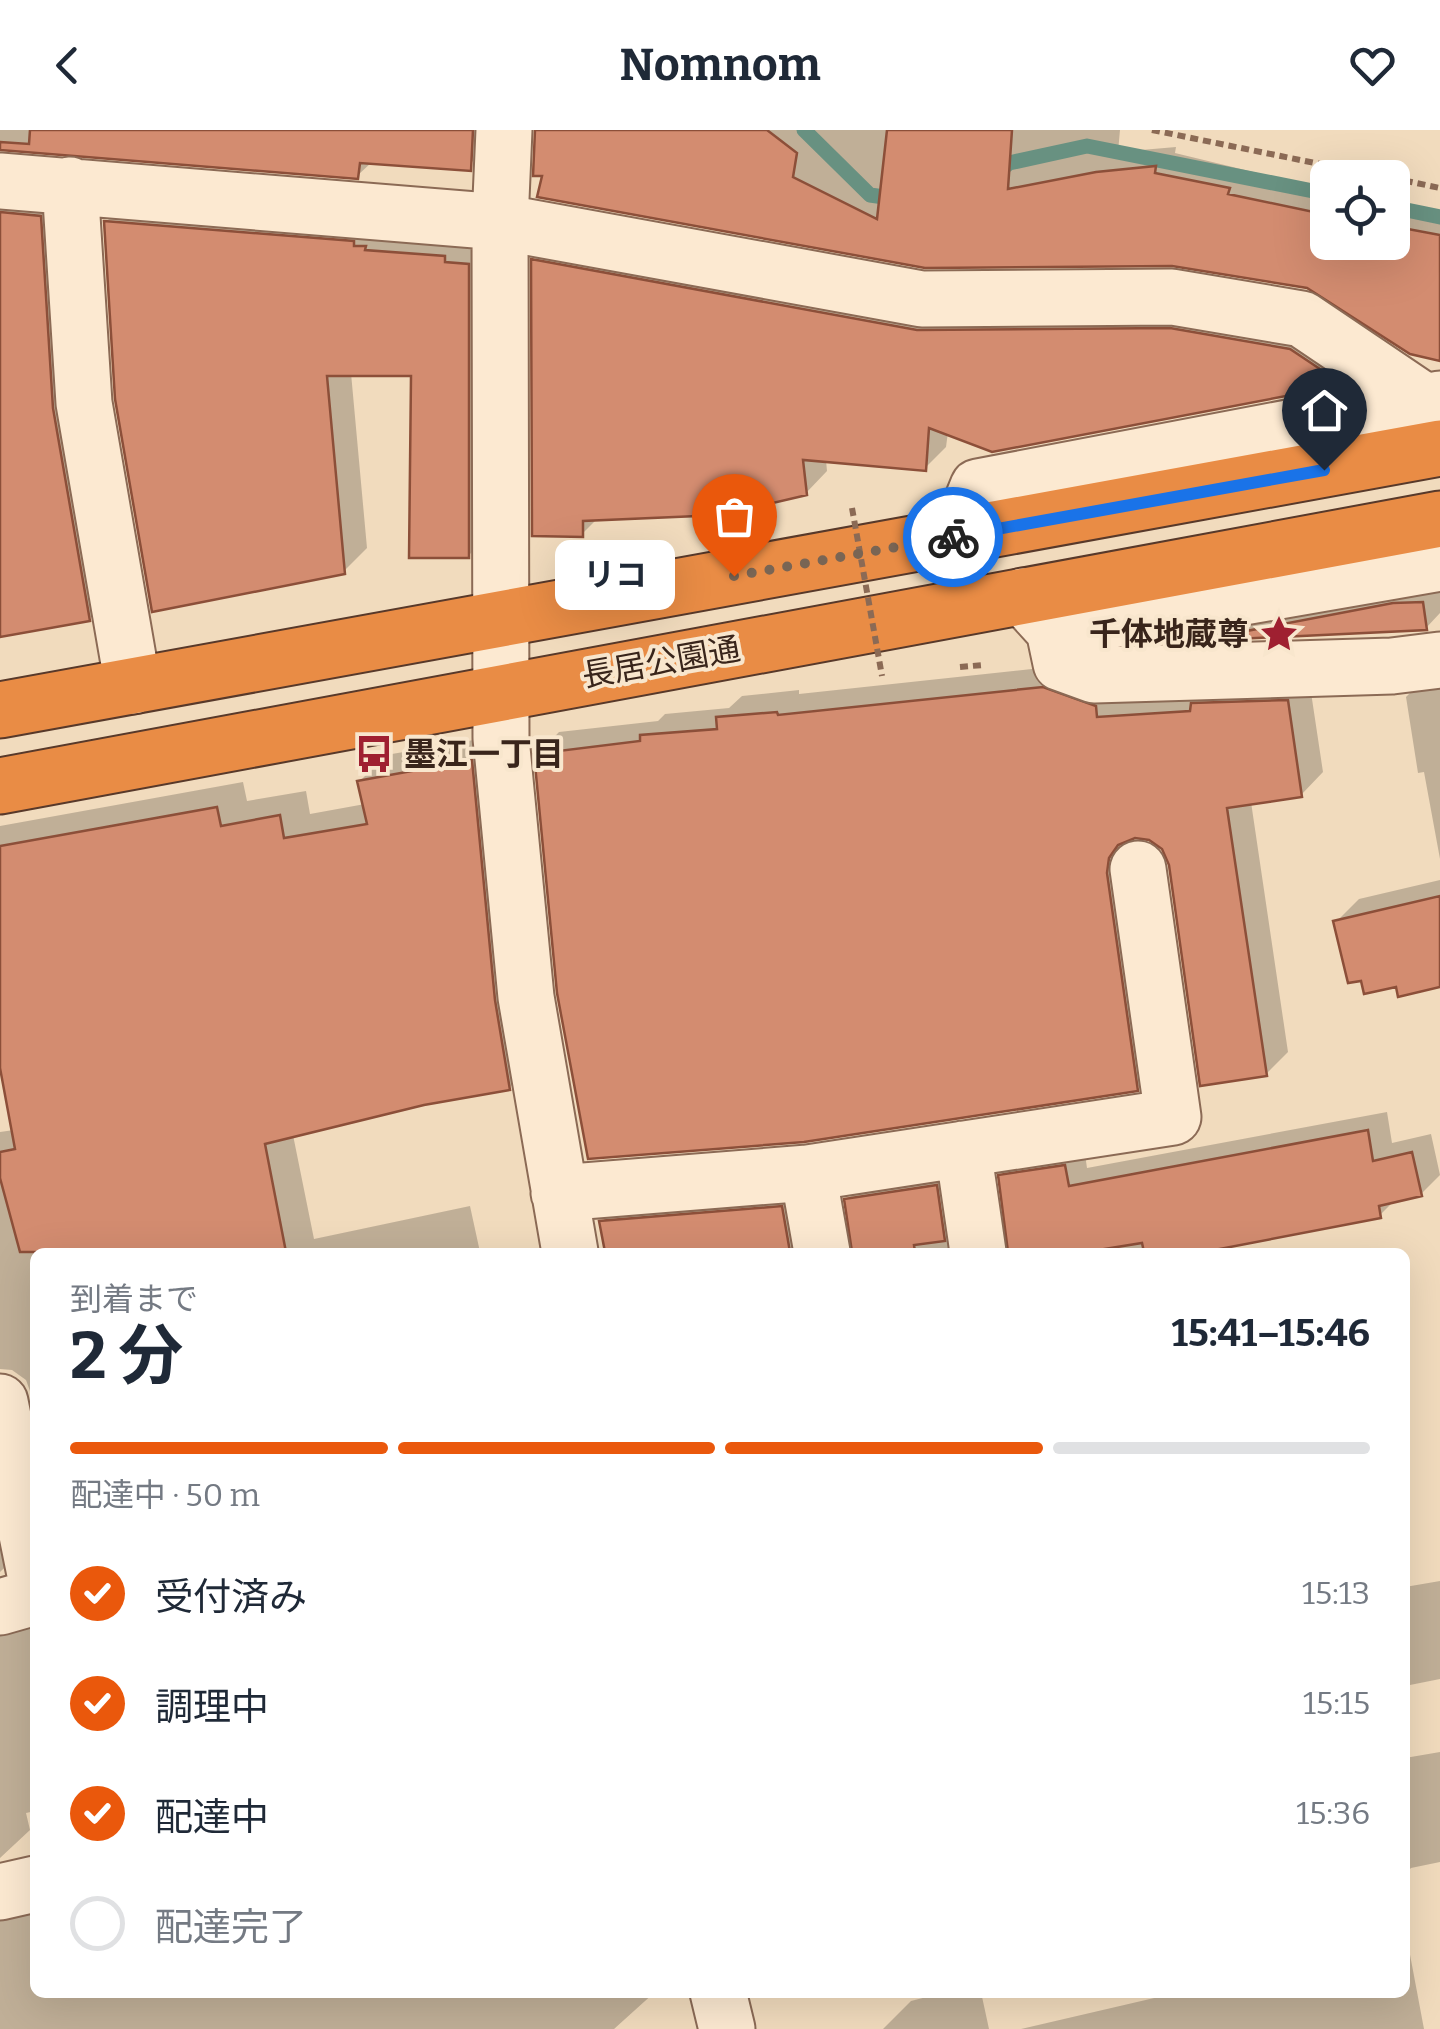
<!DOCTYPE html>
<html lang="ja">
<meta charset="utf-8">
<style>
:root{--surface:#fff;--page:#f6f6f7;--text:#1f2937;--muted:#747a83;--line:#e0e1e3;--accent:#ea580c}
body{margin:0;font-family:Bitter,"Noto Sans JP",serif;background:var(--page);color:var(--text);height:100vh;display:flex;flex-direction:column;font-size:38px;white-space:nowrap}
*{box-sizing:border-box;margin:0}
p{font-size:32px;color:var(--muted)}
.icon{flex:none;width:55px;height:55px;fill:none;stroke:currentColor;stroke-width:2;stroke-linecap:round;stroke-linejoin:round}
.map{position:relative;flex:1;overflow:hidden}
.sheet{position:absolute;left:30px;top:1118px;width:1380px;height:750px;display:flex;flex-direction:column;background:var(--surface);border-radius:15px;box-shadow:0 10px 40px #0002}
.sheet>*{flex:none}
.tools{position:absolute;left:1310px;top:30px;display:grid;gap:20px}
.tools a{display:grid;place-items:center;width:100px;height:100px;border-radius:15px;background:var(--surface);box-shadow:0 10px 40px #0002;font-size:50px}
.pin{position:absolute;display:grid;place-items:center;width:85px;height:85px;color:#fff;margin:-102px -42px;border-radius:50% 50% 50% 0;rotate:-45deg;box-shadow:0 0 10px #0007}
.pin .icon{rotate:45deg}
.courier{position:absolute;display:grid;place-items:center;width:100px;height:100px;margin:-50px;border:8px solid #1a73e8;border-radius:50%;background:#fff;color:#222;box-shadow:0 2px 12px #0007}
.bubble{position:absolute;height:70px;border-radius:15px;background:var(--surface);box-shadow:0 10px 40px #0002;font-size:32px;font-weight:700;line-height:70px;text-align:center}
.head em{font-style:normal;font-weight:700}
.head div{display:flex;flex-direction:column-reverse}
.head{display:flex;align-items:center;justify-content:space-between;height:170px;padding:0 40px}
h1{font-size:65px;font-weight:700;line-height:75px}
.bar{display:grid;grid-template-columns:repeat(4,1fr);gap:15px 10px;align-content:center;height:120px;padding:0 40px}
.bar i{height:12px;border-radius:8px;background:var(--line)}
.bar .on{background:var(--accent)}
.bar p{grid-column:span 4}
ol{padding:0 40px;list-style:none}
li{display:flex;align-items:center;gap:30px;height:110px}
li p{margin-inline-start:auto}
li .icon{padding:10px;border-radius:50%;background:var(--accent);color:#fff;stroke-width:4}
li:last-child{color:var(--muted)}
li i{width:55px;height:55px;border:5px solid var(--line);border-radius:50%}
header{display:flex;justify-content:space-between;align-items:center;height:130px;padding:0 40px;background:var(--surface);font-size:45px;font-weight:700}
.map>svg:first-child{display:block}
.shadow{fill:#0003}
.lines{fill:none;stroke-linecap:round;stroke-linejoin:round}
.stream{stroke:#689181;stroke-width:15}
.building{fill:#d38c70;stroke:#8c4f39;stroke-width:2.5}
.minor-casing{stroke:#8b6a55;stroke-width:59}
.highway-casing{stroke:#58392a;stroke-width:59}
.path{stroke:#8b6a55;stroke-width:6;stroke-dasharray:8 5;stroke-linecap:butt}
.minor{stroke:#fce9d1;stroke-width:55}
.highway{stroke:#e98c45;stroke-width:55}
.path-bridge{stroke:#8b6a55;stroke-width:6;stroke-dasharray:8 5;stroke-linecap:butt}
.done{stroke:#796554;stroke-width:10;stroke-dasharray:0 18}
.route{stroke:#1a73e8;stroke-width:12}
.labels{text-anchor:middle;stroke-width:8;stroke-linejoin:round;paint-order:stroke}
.poi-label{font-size:32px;font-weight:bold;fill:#39251b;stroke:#f8e6cd;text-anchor:end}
.street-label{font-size:32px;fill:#39251b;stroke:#f8e6cd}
</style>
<header><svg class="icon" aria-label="back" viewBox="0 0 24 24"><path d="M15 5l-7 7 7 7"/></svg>Nomnom<svg class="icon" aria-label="heart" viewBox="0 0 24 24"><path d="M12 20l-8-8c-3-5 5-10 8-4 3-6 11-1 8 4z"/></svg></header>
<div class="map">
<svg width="1440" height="1899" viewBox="0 0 1440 1899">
<rect width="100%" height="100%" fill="#f1dbbd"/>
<path class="shadow" d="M0 0H488L487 17 466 38 373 31 357 46 0 18Z
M545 0H1120L1118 22 1176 17 1175 23 1328 60V112H1392V73L1440 83V229L1308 156 545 44Z
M0 52 61 65 110 467 89 489 0 505Z
M129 69 482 111 491 403 468 426 413 243H351L367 418 344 441 319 443 312 451 268 454 106 92Z
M555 109 1192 178 1364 233 1343 253 992 320 948 302 946 317 925 338 826 330 827 341 806 363 598 388 582 404 534 130Z
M1440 445V483L1426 498 1200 508 1225 483Z
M1050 537 1309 549 1323 642 1301 665 1251 672 1288 922 1266 944 1164 717 1150 707H1130L1129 719 1159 936 1137 958 537 625 559 602 658 591 665 584 729 578 742 566 799 560V564Z
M1440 542V729L1424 642 1418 643 1406 567 1429 544Z
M497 606 535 932 509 958 424 973 293 1005 314 1109 470 1076 480 1122H35V1275L26 1250 12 1240 0 1239V1002L14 1000 0 924V696L243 652 247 671 306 661 310 684 365 674 360 651 386 625Z
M1440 750V854H1398L1336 792 1359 769Z
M1387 982 1392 1013 1431 1004 1440 1045 1421 1064 1396 1069 1380 1085 1191 1122H1009L1001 1046 1020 1027 1084 1017 1087 1038Z
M955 1037 973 1122H853L847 1070 866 1051Z
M801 1058 816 1122H605L602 1092 621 1073Z
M0 1278 28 1415 0 1442Z
M1440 1451V1549L1405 1556V1457Z
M0 1467 35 1479V1681L26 1683 30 1700 0 1728Z
M1440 1622V1732L1411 1738 1405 1744V1628Z
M0 1752 35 1764V1862H655L614 1899H0Z
M1405 1798 1424 1899H1021L1180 1862H1405Z
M946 1862H981L989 1899H883L911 1871Z"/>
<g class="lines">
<path class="stream" d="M804 0 870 65 898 69
M997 43 1009 33 1087 16 1328 64
M1392 77 1440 87"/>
</g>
<path class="building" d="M30 0H473L471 41 360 33 358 49 0 20V12L29 14Z
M535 0H767L797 23 793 47 877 89 887 0H1012L1008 59 1096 42 1156 36 1155 43 1230 58 1228 64 1328 85V112H1392V96L1440 105V231L1410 224 1307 158 1172 136 925 138 537 67 542 46H533Z
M0 82 41 86 53 278 90 491 0 507Z
M104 91 354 111V116H366L365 120 445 126V132L469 134V428H409L411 246H327L345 444 152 482 115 269Z
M531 129 917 200 1170 198 1290 219 1344 255 992 322 929 298 926 341 803 330 807 365 721 385 583 391V407L532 406Z
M1423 472 1427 500 1194 511 1393 473Z
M1043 557 1096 576 1097 587 1190 581 1191 573 1288 570 1302 667 1227 678 1267 946 1200 956 1169 735 1162 719 1149 710 1135 708 1118 715 1109 728 1107 743 1138 961 804 1012 588 1029 557 863 534 624 640 611V605L717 599 716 587 777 582 778 585Z
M472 630 495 870 510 960 424 975 265 1014 286 1122H20L0 1048V1022L15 1019 0 938V716L217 677 221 696 280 685 284 708 367 694 357 651Z
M1440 766V857L1398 867 1396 857 1364 864 1361 851 1348 853 1333 791Z
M1368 1000 1373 1031 1412 1022 1422 1066 1379 1076 1381 1088 1204 1122H1144L1142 1113 1086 1122H1008L998 1045 1065 1035 1069 1056Z
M937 1055 945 1111 914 1115 915 1122H852L844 1069Z
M782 1076 790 1122H605L599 1091Z"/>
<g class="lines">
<g class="minor-casing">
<path id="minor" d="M504 0 500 92 501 608 526 867 570 1122
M0 51 500 92 922 169 1172 167 1302 189 1425 272
M70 55 84 273 133 556
M958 406 978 357 1440 269
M1023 466 1054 500 1061 533 1094 545 1392 536 1440 530
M1054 500 1440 433
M963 1019 978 1122
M808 1043 822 1122
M559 1063 808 1043 1173 987 1138 739
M0 1272 35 1444
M0 1477 35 1467
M0 1762 35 1754
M718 1862 727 1899"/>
</g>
<g class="highway-casing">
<path id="highway" d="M0 580 1440 318
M0 656 1440 389"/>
</g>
<path class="path" d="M1152 0 1389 48
M1392 48 1440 58
M960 537 983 535"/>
<use href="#minor" class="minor"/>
<use href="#highway" class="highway"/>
<path class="path-bridge" d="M852 378 882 546"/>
</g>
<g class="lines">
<path class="done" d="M734 446 953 407"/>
<path class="route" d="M953 407 1324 340"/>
</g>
<defs>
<g id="sight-bare" transform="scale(3)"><path d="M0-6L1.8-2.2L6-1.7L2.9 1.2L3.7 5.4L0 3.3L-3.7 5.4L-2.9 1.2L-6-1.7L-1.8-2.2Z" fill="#9f2031" stroke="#f8e6cd" stroke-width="2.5" paint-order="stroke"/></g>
<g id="bus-bare" transform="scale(3)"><path d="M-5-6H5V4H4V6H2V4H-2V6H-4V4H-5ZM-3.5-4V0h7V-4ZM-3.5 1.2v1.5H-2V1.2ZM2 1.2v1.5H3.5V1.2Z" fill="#9f2031" stroke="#f8e6cd" stroke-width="2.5" paint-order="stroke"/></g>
</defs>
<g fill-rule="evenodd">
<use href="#sight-bare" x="1279" y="504"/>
<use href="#bus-bare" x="374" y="624"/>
</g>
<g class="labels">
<g class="poi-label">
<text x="1249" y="515">千体地蔵尊</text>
<text x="404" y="635" text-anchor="start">墨江一丁目</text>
</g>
<g class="street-label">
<text transform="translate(661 532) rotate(-10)" y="11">長居公園通</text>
</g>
</g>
</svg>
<div class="tools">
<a><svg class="icon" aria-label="locate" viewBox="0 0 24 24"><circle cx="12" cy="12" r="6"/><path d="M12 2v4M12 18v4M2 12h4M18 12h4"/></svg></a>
</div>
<div class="pin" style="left:734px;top:446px;background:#ea580c"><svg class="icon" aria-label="bag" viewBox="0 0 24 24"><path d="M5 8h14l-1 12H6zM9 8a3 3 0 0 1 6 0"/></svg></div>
<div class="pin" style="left:1324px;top:340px;background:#1f2937"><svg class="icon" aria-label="home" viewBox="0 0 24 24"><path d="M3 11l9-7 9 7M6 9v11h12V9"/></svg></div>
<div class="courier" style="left:953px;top:407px"><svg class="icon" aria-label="bike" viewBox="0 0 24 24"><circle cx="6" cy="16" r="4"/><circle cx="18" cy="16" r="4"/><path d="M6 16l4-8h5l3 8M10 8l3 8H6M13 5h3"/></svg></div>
<div class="bubble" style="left:555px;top:410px;width:120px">リコ</div>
<section class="sheet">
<div class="head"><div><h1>2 分</h1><p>到着まで</p></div><em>15:41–15:46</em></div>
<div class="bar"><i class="on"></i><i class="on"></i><i class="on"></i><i></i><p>配達中 · 50 m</p></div>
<ol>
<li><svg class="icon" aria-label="check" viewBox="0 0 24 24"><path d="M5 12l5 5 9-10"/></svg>受付済み<p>15:13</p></li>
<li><svg class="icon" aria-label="check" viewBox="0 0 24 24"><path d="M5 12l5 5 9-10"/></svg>調理中<p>15:15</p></li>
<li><svg class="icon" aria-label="check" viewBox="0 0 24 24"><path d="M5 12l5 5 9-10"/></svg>配達中<p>15:36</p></li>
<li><i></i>配達完了</li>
</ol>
</section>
</div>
